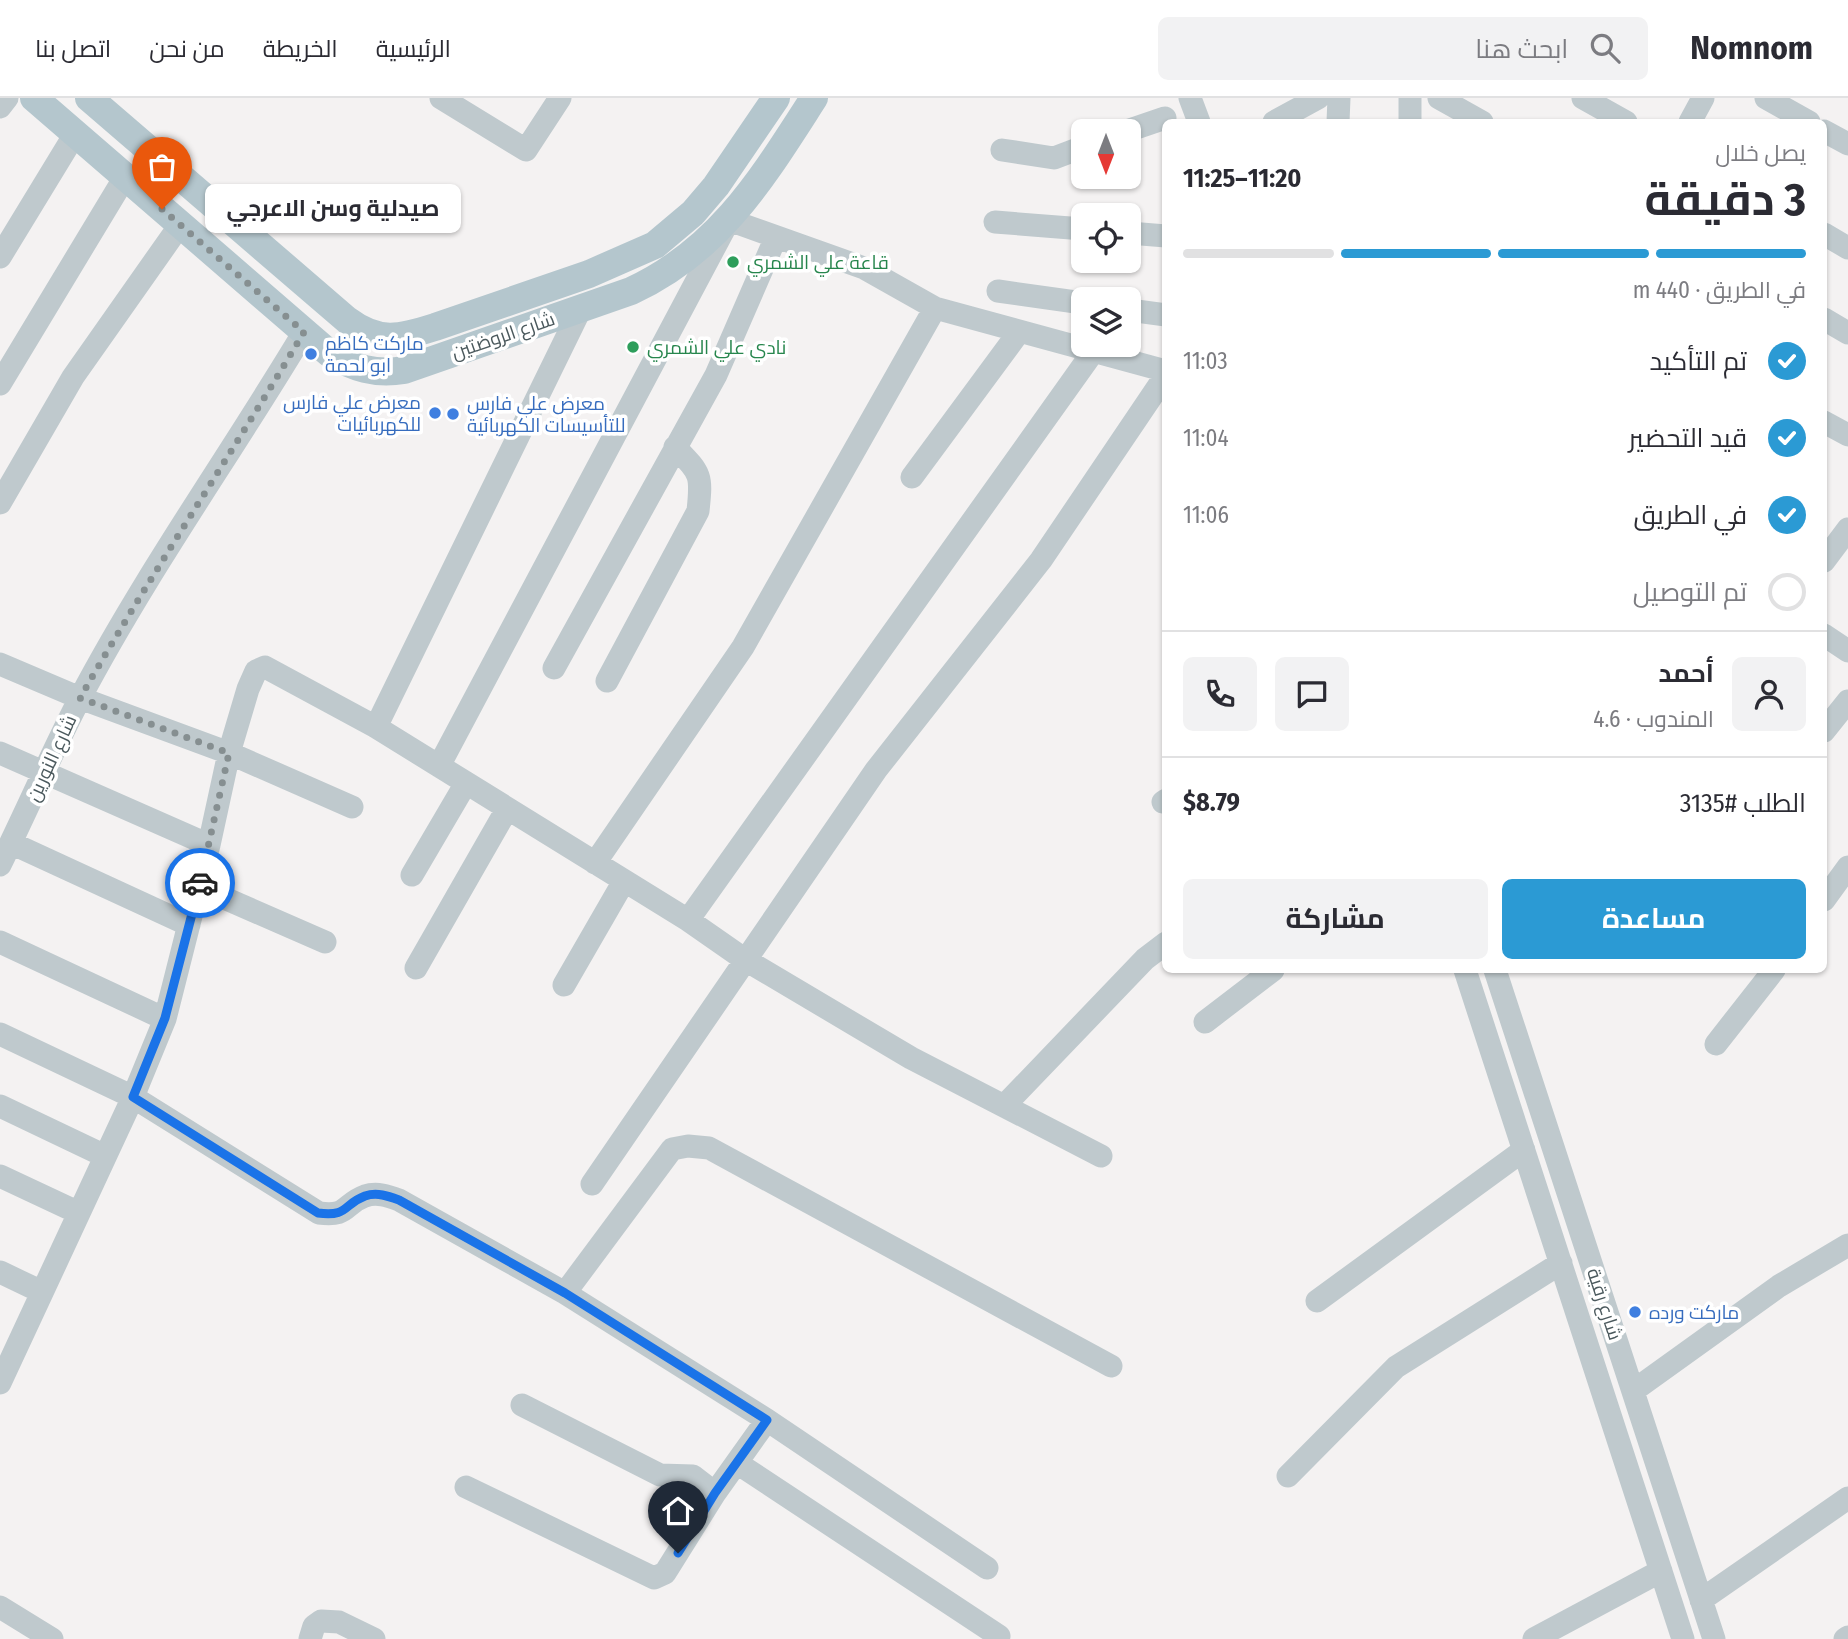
<!DOCTYPE html>
<html lang="ar">
<meta charset="utf-8">
<style>
:root{--surface:#fff;--page:#f2f2f3;--text:#2b2b33;--muted:#7c7c81;--line:#e1e1e2;--accent:#2b9ad4}
body{margin:0;font-family:"Fira Sans Condensed",Cairo,sans-serif;background:var(--page);color:var(--text);direction:rtl;height:100vh;display:flex;flex-direction:column;font-size:26px;white-space:nowrap}
*{box-sizing:border-box;margin:0}
p{font-size:23px;color:var(--muted)}
.icon{flex:none;width:38px;height:38px;fill:none;stroke:currentColor;stroke-width:2;stroke-linecap:round;stroke-linejoin:round}
.map{position:relative;flex:1;overflow:hidden;direction:ltr}
.drawer{position:absolute;left:1162px;top:21px;width:665px;height:854px;display:flex;flex-direction:column;background:var(--surface);border-radius:10px;box-shadow:0 2px 5px #0004;direction:rtl}
.drawer>*{flex:none}
.needle{width:46px;rotate:180deg}
.tools{position:absolute;left:1071px;top:21px;display:grid;gap:14px}
.tools a{display:grid;place-items:center;width:70px;height:70px;border-radius:10px;background:var(--surface);box-shadow:0 2px 5px #0004;font-size:35px}
.pin{position:absolute;display:grid;place-items:center;width:60px;height:60px;color:#fff;margin:-72px -30px;border-radius:50% 50% 50% 0;rotate:-45deg;box-shadow:0 0 7px #0007}
.pin .icon{rotate:45deg}
.courier{position:absolute;display:grid;place-items:center;width:70px;height:70px;margin:-35px;border:5px solid #1a73e8;border-radius:50%;background:#fff;color:#222;box-shadow:0 2px 9px #0007}
.bubble{position:absolute;height:49px;border-radius:10px;background:var(--surface);box-shadow:0 2px 5px #0004;font-size:23px;font-weight:700;line-height:49px;text-align:center;direction:rtl}
.headline em{font-style:normal;font-weight:700}
.headline div{display:flex;flex-direction:column-reverse}
.headline{display:flex;align-items:center;justify-content:space-between;height:119px;padding:0 21px}
h1{font-size:46px;font-weight:700;line-height:52px}
.bar{display:grid;grid-template-columns:repeat(4,1fr);gap:10px 7px;align-content:center;height:84px;padding:0 21px}
.bar i{height:9px;border-radius:5px;background:var(--line)}
.bar .on{background:var(--accent)}
.bar p{grid-column:span 4}
.line{display:flex;align-items:center;gap:18px;padding:0 21px;border-top:2px solid var(--line)}
.line div{flex:1}
.round{display:grid;place-items:center;flex:none;width:74px;height:74px;border-radius:10px;background:var(--page)}
ol{padding:0 21px;list-style:none}
li{display:flex;align-items:center;gap:21px;height:77px}
li p{margin-inline-start:auto}
li .icon{padding:7px;border-radius:50%;background:var(--accent);color:#fff;stroke-width:4}
li:last-child{color:var(--muted)}
li i{width:38px;height:38px;border:4px solid var(--line);border-radius:50%}
.action{display:flex;gap:14px;margin-top:auto;padding:14px 21px}
.action a{flex:1;height:80px;border-radius:10px;background:var(--accent);color:#fff;font-size:28px;font-weight:700;line-height:80px;text-align:center}
.action a+a{background:var(--page);color:var(--text)}
header{display:flex;align-items:center;gap:42px;box-sizing:border-box;height:98px;padding:0 35px;background:var(--surface);border-bottom:2px solid var(--line)}
header strong{font-size:33px}
nav{display:flex;gap:38px;margin-inline-start:auto;font-size:24px}
.search{width:490px;height:63px;background:var(--page);display:flex;align-items:center;gap:18px;box-sizing:border-box;padding:0 24px;border-radius:10px;color:var(--muted);font-size:26px}
.map>svg:first-child{display:block}
.lines{fill:none;stroke-linecap:round;stroke-linejoin:round}
.minor{stroke:#bfc9cd;stroke-width:23}
.major{stroke:#b4c6cd;stroke-width:28}
.done{stroke:#868f91;stroke-width:7;stroke-dasharray:0 12.6}
.route{stroke:#1a73e8;stroke-width:9}
.leisure-dot{fill:#2e9e5b;stroke:#fff;stroke-width:2.5}
.shop-dot{fill:#3f7fe0;stroke:#fff;stroke-width:2.5}
.labels{text-anchor:middle;stroke-width:7;stroke-linejoin:round;paint-order:stroke}
.leisure-label{font-size:19px;fill:#27864d;stroke:#fff;text-anchor:start}
.street-label{font-size:19px;fill:#4b595d;stroke:#fff}
.shop-label{font-size:19px;fill:#366cbe;stroke:#fff;text-anchor:start}
</style>
<header>
<strong>Nomnom</strong>
<div class="search"><svg class="icon" aria-label="search" viewBox="0 0 24 24"><circle cx="10" cy="10" r="6"/><path d="M15 15l6 6"/></svg>ابحث هنا</div>
<nav><a>الرئيسية</a><a>الخريطة</a><a>من نحن</a><a>اتصل بنا</a></nav>
</header>
<div class="map">
<svg width="1848" height="1541" viewBox="0 0 1848 1541">
<rect width="100%" height="100%" fill="#f4f2f2"/>
<g class="lines">
<path class="minor" d="M441 0 526 52 560 0
M1190 0 1199 24
M1410 0V24
M1439 0 1482 24
M1583 0 1626 24
M1766 0 1809 24
M0 9 7 0
M1274 24 1318 0
M1338 24 1339 0
M1690 24 1703 0
M1127 33 1165 20
M1824 33 1848 46
M1002 52 1054 60 1083 49
M995 124 1083 131
M1129 135 1166 138
M1824 136 1848 150
M0 159 75 36
M998 193 1083 205
M1129 212 1166 217
M1824 221 1848 235
M0 286 125 79
M1824 324 1848 337
M912 379 1019 234
M0 405 73 279 180 127
M1824 463 1848 431
M1824 537 1848 553
M0 566 80 600 229 655 352 709
M554 570 716 277 776 139
M607 583 698 413C702 376 701 376 675 349
M376 629 581 210
M1824 633 1848 603
M0 655 209 747
M439 668 729 122 864 170 935 210 1166 273
M1163 704 1166 702
M11 745 189 827
M595 765 743 549 935 210
M0 767C27 712 52 654 80 600 147 473 231 356 304 234
M412 777 466 685
M199 789 325 844
M1824 802 1848 769
M688 822 1093 254
M0 844 165 921
M416 870 507 711
M1465 872 1683 1541
M1495 872 1714 1541
M564 887 624 783
M1205 924 1273 872
M0 936 133 999 319 1115C349 1119 343 1106 365 1098 377 1094 388 1098 399 1102L565 1195 767 1322 987 1470
M1716 946 1774 872
M0 1008 105 1058
M1004 1008 1145 861 1166 845
M0 1078 79 1115
M592 1086 876 672 1041 462 1166 277
M0 1174 42 1194
M565 1195 672 1051 688 1048 709 1050 1111 1268
M1317 1203 1524 1052
M0 1285 133 999 165 921 209 747 229 655 248 591 256 573 265 569 376 629 688 822 744 861 911 960 1101 1058
M1633 1293 1779 1188 1848 1147
M522 1307 660 1377 693 1378 715 1395
M737 1365 999 1538
M1288 1378 1396 1269 1561 1165
M466 1389 654 1480 665 1475 715 1395 767 1322
M1701 1502 1848 1400
M0 1509 52 1541
M310 1541 314 1528 321 1523 339 1524 374 1541
M1534 1541 1661 1473
M1845 1541 1848 1539"/>
<path class="major" d="M34 0 329 255C354 270 375 277 404 272L631 193C720 152 763 79 814 0
M89 0 347 222C379 246 400 240 435 229L589 176 655 147 693 115 716 88 776 0"/>
</g>
<g class="lines">
<path class="done" d="M162 111 304 234C231 357 151 476 80 600L229 655 200 785"/>
<path class="route" d="M200 785 165 920 133 999 318 1115C349 1119 343 1106 365 1098 377 1094 388 1098 399 1102L565 1195 767 1322 715 1395 678 1455"/>
</g>
<g class="leisure-dot">
<circle cx="733" cy="164" r="7"/>
<circle cx="633" cy="249" r="7"/>
</g>
<g class="shop-dot">
<circle cx="311" cy="256" r="7"/>
<circle cx="435" cy="315" r="7"/>
<circle cx="453" cy="316" r="7"/>
<circle cx="1635" cy="1214" r="7"/>
</g>
<g class="labels">
<g class="leisure-label">
<text x="747" y="171">قاعة علي الشمري</text>
<text x="647" y="256">نادي علي الشمري</text>
</g>
<g class="street-label">
<text transform="translate(503 237) rotate(-19)" y="7">شارع الروضتين</text>
<text transform="translate(51 660) rotate(-65)" y="7">شارع النورين</text>
<text transform="translate(1605 1206) rotate(72)" y="7">شارع رقية</text>
</g>
<g class="shop-label">
<text x="325" y="252">ماركت كاظم<tspan x="325" dy="22">ابو لحمة</tspan></text>
<text x="421" y="311" text-anchor="end">معرض علي فارس<tspan x="421" dy="22">للكهربائيات</tspan></text>
<text x="467" y="312">معرض علي فارس<tspan x="467" dy="22">للتأسيسات الكهربائية</tspan></text>
<text x="1649" y="1221">ماركت ورده</text>
</g>
</g>
</svg>
<div class="tools">
<a><svg class="needle" viewBox="-14 -14 28 28"><path d="M0-13l5 13h-10z" fill="#e53935"/><path d="M0 13l5-13h-10z" fill="#7c7c81"/></svg></a>
<a><svg class="icon" aria-label="locate" viewBox="0 0 24 24"><circle cx="12" cy="12" r="6"/><path d="M12 2v4M12 18v4M2 12h4M18 12h4"/></svg></a>
<a><svg class="icon" aria-label="layers" viewBox="0 0 24 24"><path d="M12 4l9 5-9 5-9-5zM3 14l9 5 9-5"/></svg></a>
</div>
<div class="pin" style="left:162px;top:111px;background:#ea580c"><svg class="icon" aria-label="bag" viewBox="0 0 24 24"><path d="M5 8h14l-1 12H6zM9 8a3 3 0 0 1 6 0"/></svg></div>
<div class="pin" style="left:678px;top:1455px;background:#1f2937"><svg class="icon" aria-label="home" viewBox="0 0 24 24"><path d="M3 11l9-7 9 7M6 9v11h12V9"/></svg></div>
<div class="courier" style="left:200px;top:785px"><svg class="icon" aria-label="car" viewBox="0 0 24 24"><path d="M5 17H2v-5l4-1 3-4h7l3 4 3 1v5h-3M9 17h6M6 11h13"/><circle cx="7" cy="17" r="2"/><circle cx="17" cy="17" r="2"/></svg></div>
<div class="bubble" style="left:205px;top:86px;width:256px">صيدلية وسن الاعرجي</div>
<section class="drawer">
<div class="headline"><div><h1>3 دقيقة</h1><p>يصل خلال</p></div><em>11:20–11:25</em></div>
<div class="bar"><i class="on"></i><i class="on"></i><i class="on"></i><i></i><p>في الطريق · 440 m</p></div>
<ol>
<li><svg class="icon" aria-label="check" viewBox="0 0 24 24"><path d="M5 12l5 5 9-10"/></svg>تم التأكيد<p>11:03</p></li>
<li><svg class="icon" aria-label="check" viewBox="0 0 24 24"><path d="M5 12l5 5 9-10"/></svg>قيد التحضير<p>11:04</p></li>
<li><svg class="icon" aria-label="check" viewBox="0 0 24 24"><path d="M5 12l5 5 9-10"/></svg>في الطريق<p>11:06</p></li>
<li><i></i>تم التوصيل</li>
</ol>
<div class="line" style="height:126px"><a class="round"><svg class="icon" aria-label="person" viewBox="0 0 24 24"><circle cx="12" cy="8" r="4"/><path d="M4 21q1-7 8-7t8 7"/></svg></a><div><b>أحمد</b><p>المندوب · 4.6</p></div><a class="round"><svg class="icon" aria-label="chat" viewBox="0 0 24 24"><path d="M4 5h16v11H9l-5 4z"/></svg></a><a class="round"><svg class="icon" aria-label="phone" viewBox="0 0 24 24"><path d="M5 4h4l2 5-3 2q2 4 5 5l2-3 5 2v4C11 20 4 13 5 4z"/></svg></a></div>
<div class="line" style="height:91px"><div>الطلب #3135</div><b>$8.79</b></div>
<div class="action"><a>مساعدة</a><a>مشاركة</a></div>
</section>
</div>
